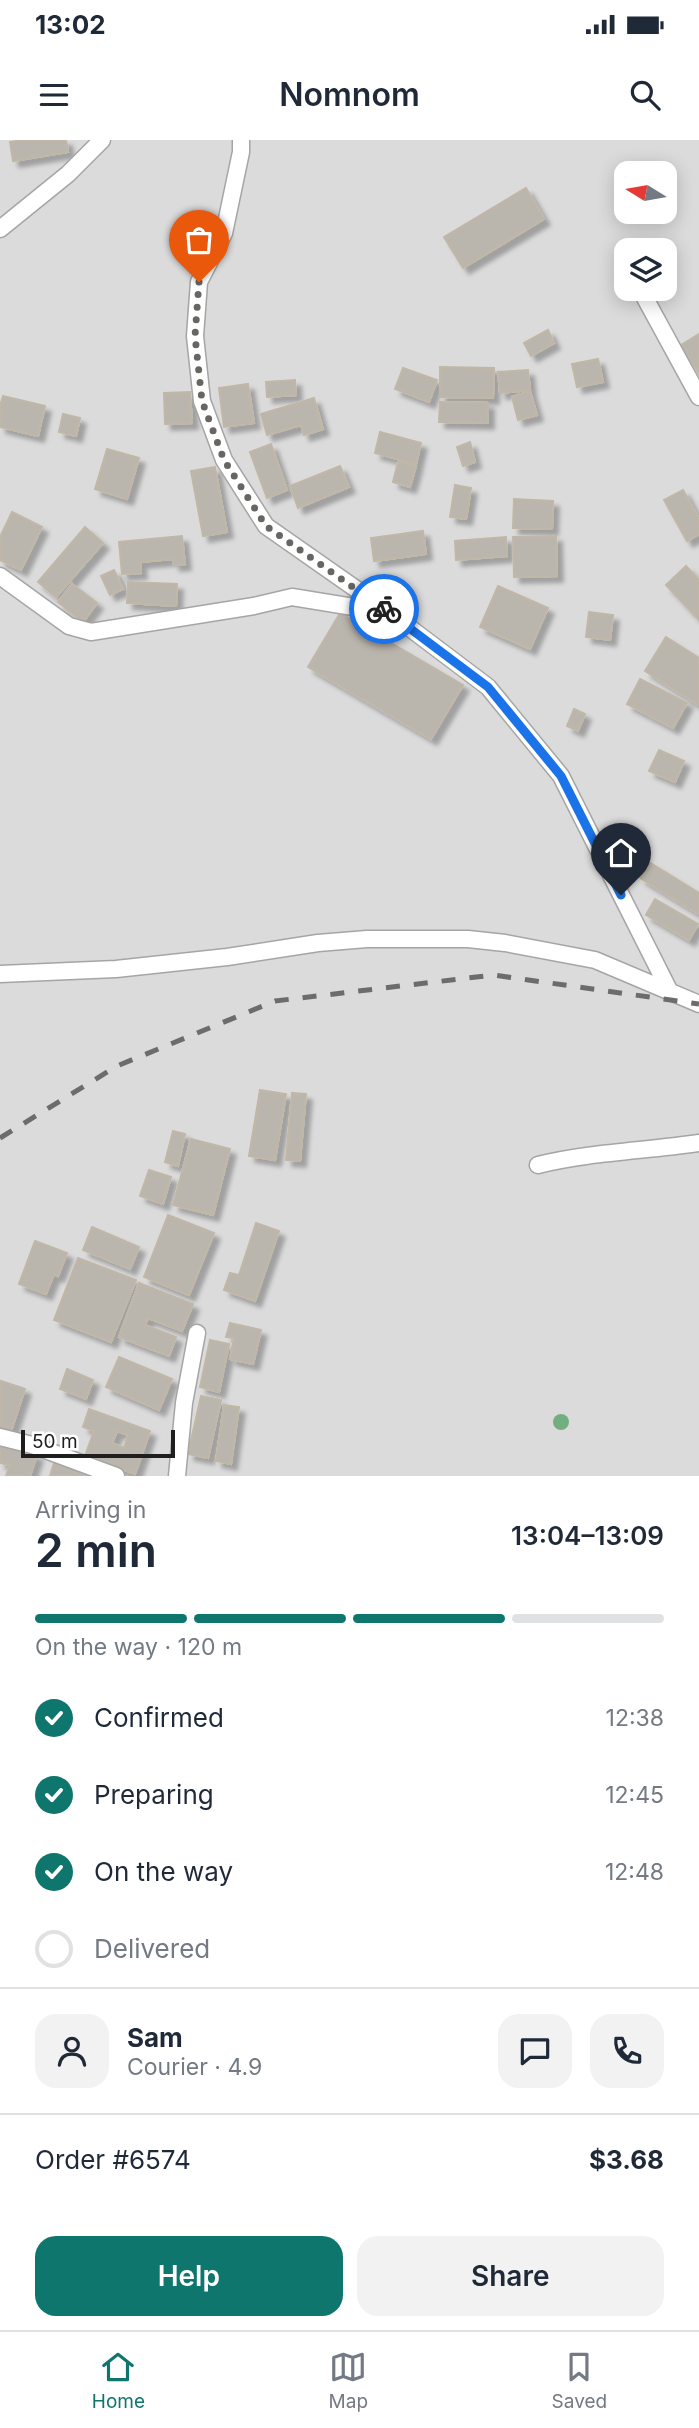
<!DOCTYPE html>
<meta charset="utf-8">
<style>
:root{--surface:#fff;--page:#f2f2f3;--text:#1f2937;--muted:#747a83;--line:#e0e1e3;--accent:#0f766e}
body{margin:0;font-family:Inter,sans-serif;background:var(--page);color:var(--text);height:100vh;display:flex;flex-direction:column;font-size:26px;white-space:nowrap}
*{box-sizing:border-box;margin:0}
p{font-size:23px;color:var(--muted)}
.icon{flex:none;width:38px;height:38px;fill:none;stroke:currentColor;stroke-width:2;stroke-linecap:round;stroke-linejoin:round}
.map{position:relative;height:1336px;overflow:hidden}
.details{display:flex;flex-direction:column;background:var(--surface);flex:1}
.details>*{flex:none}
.needle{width:46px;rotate:281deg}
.fabs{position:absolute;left:614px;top:21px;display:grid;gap:14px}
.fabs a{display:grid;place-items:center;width:63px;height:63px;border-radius:14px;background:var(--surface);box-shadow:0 4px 18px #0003;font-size:35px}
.scale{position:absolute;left:21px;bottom:18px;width:154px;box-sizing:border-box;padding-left:7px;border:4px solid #1e1e1e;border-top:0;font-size:19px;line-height:24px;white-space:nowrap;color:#1e1e1e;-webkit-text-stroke:5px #fff;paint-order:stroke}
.pin{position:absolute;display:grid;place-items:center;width:60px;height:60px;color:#fff;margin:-72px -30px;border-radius:50% 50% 50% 0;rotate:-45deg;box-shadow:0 0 7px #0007}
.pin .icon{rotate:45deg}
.courier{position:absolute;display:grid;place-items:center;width:70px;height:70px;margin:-35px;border:5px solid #1a73e8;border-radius:50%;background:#fff;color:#222;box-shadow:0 2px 9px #0007}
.head em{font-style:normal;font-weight:600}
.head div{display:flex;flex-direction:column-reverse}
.head{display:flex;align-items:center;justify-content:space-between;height:119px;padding:0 35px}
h1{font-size:46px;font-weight:600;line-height:52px}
.bar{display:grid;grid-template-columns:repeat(4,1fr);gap:10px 7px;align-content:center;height:84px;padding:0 35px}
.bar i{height:9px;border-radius:5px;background:var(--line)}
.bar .selected{background:var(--accent)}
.bar p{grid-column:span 4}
.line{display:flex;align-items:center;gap:18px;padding:0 35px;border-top:2px solid var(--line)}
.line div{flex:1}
.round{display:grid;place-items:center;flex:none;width:74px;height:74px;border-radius:21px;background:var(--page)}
ol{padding:0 35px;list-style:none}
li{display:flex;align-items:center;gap:21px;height:77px}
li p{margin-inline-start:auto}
li .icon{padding:7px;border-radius:50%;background:var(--accent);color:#fff;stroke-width:4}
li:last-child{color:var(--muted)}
li i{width:38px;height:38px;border:4px solid var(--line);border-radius:50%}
.action{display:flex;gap:14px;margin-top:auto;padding:14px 35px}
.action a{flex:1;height:80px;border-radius:21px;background:var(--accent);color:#fff;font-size:28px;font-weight:600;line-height:80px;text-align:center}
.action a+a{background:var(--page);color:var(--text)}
.status{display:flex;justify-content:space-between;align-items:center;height:49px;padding:0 35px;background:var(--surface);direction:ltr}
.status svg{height:19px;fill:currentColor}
header{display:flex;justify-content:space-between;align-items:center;height:91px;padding:0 35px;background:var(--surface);font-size:32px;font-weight:600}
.dock{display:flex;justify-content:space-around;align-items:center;height:98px;border-top:2px solid var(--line);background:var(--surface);font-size:19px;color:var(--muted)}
.dock a{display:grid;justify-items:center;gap:4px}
.dock .selected{color:var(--accent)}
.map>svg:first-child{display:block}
.residential{fill:#dcdbdb;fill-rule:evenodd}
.building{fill:#bbb6ad;stroke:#c0b7a6;stroke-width:2;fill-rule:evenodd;filter:url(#shadow)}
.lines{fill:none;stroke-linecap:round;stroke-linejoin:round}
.street-casing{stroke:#a5a5a5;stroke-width:19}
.street{stroke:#fff;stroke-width:16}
.rail{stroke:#6c6c6c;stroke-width:5;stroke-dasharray:14 14;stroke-linecap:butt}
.tree{fill:#73ae80}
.done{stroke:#676663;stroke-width:7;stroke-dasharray:0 12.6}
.route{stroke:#1a73e8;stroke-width:9}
</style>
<div class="status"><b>13:02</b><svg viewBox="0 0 49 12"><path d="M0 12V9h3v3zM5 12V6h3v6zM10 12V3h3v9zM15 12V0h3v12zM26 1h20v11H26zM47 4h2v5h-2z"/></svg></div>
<header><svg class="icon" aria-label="menu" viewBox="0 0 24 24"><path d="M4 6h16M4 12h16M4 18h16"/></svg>Nomnom<svg class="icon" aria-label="search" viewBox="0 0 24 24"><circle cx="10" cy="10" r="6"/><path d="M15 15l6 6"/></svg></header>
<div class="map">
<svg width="699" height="1336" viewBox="0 0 699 1336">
<defs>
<filter id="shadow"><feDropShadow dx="6" dy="6" stdDeviation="2" flood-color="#0004"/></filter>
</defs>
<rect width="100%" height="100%" fill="#efede4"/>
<path class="residential" d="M0 0H699V1336H0ZM626 33H665V72H626ZM626 110H665V149H626Z"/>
<path class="building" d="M21 0H66L68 12 13 21 10 2Z
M526 48 544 79 463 128 444 97Z
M548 190 554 203 531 216 524 203Z
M699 194V234L681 205Z
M598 219 603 242 577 247 572 224Z
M440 227 494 228 493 258 440 257Z
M403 228 437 240 429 262 395 249Z
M528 230 530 250 500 253 498 232Z
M295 240 296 255 267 257 266 242Z
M248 244 254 283 224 287 219 248Z
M530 251 537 275 518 280 512 257Z
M190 252 192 283 165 284 164 253Z
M3 256 45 266 38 296 0 287V266Z
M314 258 323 289 304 295 301 285 267 295 261 274Z
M440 262 488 263V283L439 282Z
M63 274 80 278 76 296 59 292Z
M380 292 421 303 416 324 375 313Z
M470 302 475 322 463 326 457 307Z
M271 304 287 350 267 358 250 312Z
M107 309 139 318 127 359 95 349Z
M398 322 416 326 410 347 393 342Z
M340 326 349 347 298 368 290 346Z
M215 327 227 392 203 396 191 331Z
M455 345 471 348 466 379 450 377Z
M683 350 699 379V394L687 401 664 360Z
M514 359 553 361 552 389 513 388Z
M12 372 42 387 21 430 0 420V397Z
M85 387 103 403 56 457 38 442Z
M423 391 426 414 374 421 371 398Z
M182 396 185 424 174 425 173 419 140 422 141 433 122 434 119 402Z
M556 396 557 436 514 437 513 397Z
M506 397 507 416 456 420 455 401Z
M686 426 699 440V480L666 445Z
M114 430 123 449 110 455 101 436Z
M128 442 177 444 176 466 127 463Z
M72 444 97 463 83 482 58 462Z
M498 446 548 468 530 509 480 487Z
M589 472 613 475 610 500 586 497Z
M340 473 463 545 431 599 308 527Z
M666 497 699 518V565L645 531Z
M640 539 687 563 673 588 627 564Z
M574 569 585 574 578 591 567 586Z
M659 610 684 621 675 642 649 631Z
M649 722 699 753V774L640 738Z
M655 759 698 784 689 800 646 775Z
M260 950 286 954 275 1020 249 1016Z
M292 953 306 954 300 1021 286 1020Z
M173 991 185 994 178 1026 165 1022Z
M191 999 230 1009 213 1075 173 1065Z
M149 1030 171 1037 163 1064 140 1056Z
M168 1075 214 1093 189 1155 144 1137Z
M256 1083 279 1091 255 1161 224 1150 230 1133 239 1135Z
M92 1087 139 1107 130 1129 83 1110Z
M35 1101 67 1113 58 1136 54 1134 46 1154 19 1144Z
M78 1118 136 1140 111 1202 54 1180Z
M139 1143 193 1164 182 1191 148 1178 145 1185 176 1197 169 1216 119 1197Z
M230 1183 261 1190 253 1224 230 1219 234 1198 226 1197Z
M210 1200 229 1204 219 1252 200 1247Z
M119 1217 172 1239 159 1270 106 1247Z
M67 1229 93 1240 86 1259 60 1249Z
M1 1241 25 1249 9 1297 0 1294Z
M201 1256 221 1260 208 1318 188 1314Z
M224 1265 239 1267 231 1324 216 1321Z
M89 1269 150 1291 135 1334 85 1316 94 1291 83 1287ZM117 1291 128 1295 124 1308 112 1303Z
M0 1304 37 1315 30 1336H6L10 1325 0 1323Z
M54 1323 97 1336H50Z"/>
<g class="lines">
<g class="street-casing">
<path id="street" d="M241 0V12L224 93 199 142 195 196 202 261 224 320 266 386 386 470
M0 89 68 34 102 0
M645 158 699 257
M0 436 69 486 91 492 254 466 292 457 390 473 488 547 561 636 669 850
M0 834 116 829 227 817 318 803 367 799H468L505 803 595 820 699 864
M538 1025C591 1012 645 1011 699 1003
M0 1297 32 1305 116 1336
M177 1336 184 1263 197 1193"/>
</g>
<use href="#street" class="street"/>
<path class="rail" d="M0 998 117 926 275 861 493 835 699 864"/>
</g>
<circle class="tree" cx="561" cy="1282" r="8"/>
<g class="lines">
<path class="done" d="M199 142 195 196 202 261 224 320 266 386 384 469"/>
<path class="route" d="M384 469 488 547 561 636 621 755"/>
</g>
</svg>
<div class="fabs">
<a><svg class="needle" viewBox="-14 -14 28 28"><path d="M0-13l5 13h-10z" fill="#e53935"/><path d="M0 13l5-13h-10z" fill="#747a83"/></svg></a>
<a><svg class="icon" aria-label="layers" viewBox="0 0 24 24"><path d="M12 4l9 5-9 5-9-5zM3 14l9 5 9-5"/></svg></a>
</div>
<div class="scale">50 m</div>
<div class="pin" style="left:199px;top:142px;background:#ea580c"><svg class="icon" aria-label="bag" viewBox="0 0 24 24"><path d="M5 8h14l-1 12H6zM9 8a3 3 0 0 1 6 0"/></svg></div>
<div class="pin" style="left:621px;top:755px;background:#1f2937"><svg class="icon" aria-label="home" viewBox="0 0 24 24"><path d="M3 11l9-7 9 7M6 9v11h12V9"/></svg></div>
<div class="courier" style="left:384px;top:469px"><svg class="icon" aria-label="bike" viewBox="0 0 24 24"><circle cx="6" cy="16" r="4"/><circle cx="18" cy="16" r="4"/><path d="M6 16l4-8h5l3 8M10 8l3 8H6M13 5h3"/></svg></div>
</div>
<section class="details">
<div class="head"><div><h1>2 min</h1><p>Arriving in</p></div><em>13:04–13:09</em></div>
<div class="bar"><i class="selected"></i><i class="selected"></i><i class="selected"></i><i></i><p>On the way · 120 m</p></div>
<ol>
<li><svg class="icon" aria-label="check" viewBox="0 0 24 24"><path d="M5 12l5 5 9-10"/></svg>Confirmed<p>12:38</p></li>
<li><svg class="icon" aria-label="check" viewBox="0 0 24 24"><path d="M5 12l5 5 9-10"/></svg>Preparing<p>12:45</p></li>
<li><svg class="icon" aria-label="check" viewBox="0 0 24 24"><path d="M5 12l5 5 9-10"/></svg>On the way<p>12:48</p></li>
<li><i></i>Delivered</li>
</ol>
<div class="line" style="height:126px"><a class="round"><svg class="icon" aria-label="person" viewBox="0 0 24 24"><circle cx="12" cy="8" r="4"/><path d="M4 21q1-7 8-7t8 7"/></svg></a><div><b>Sam</b><p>Courier · 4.9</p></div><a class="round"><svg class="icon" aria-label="chat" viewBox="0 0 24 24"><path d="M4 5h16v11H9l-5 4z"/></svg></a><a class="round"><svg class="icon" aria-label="phone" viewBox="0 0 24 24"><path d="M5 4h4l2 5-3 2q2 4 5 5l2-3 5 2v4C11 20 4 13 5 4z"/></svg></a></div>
<div class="line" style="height:91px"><div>Order #6574</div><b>$3.68</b></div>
<div class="action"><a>Help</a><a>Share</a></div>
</section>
<nav class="dock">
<a class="selected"><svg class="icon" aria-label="home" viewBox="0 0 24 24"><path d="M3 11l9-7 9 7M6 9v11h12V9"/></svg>Home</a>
<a><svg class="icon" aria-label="map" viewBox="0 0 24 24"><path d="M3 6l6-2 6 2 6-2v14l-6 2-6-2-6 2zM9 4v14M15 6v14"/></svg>Map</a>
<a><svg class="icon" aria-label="saved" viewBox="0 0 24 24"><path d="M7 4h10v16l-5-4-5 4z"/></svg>Saved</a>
</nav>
